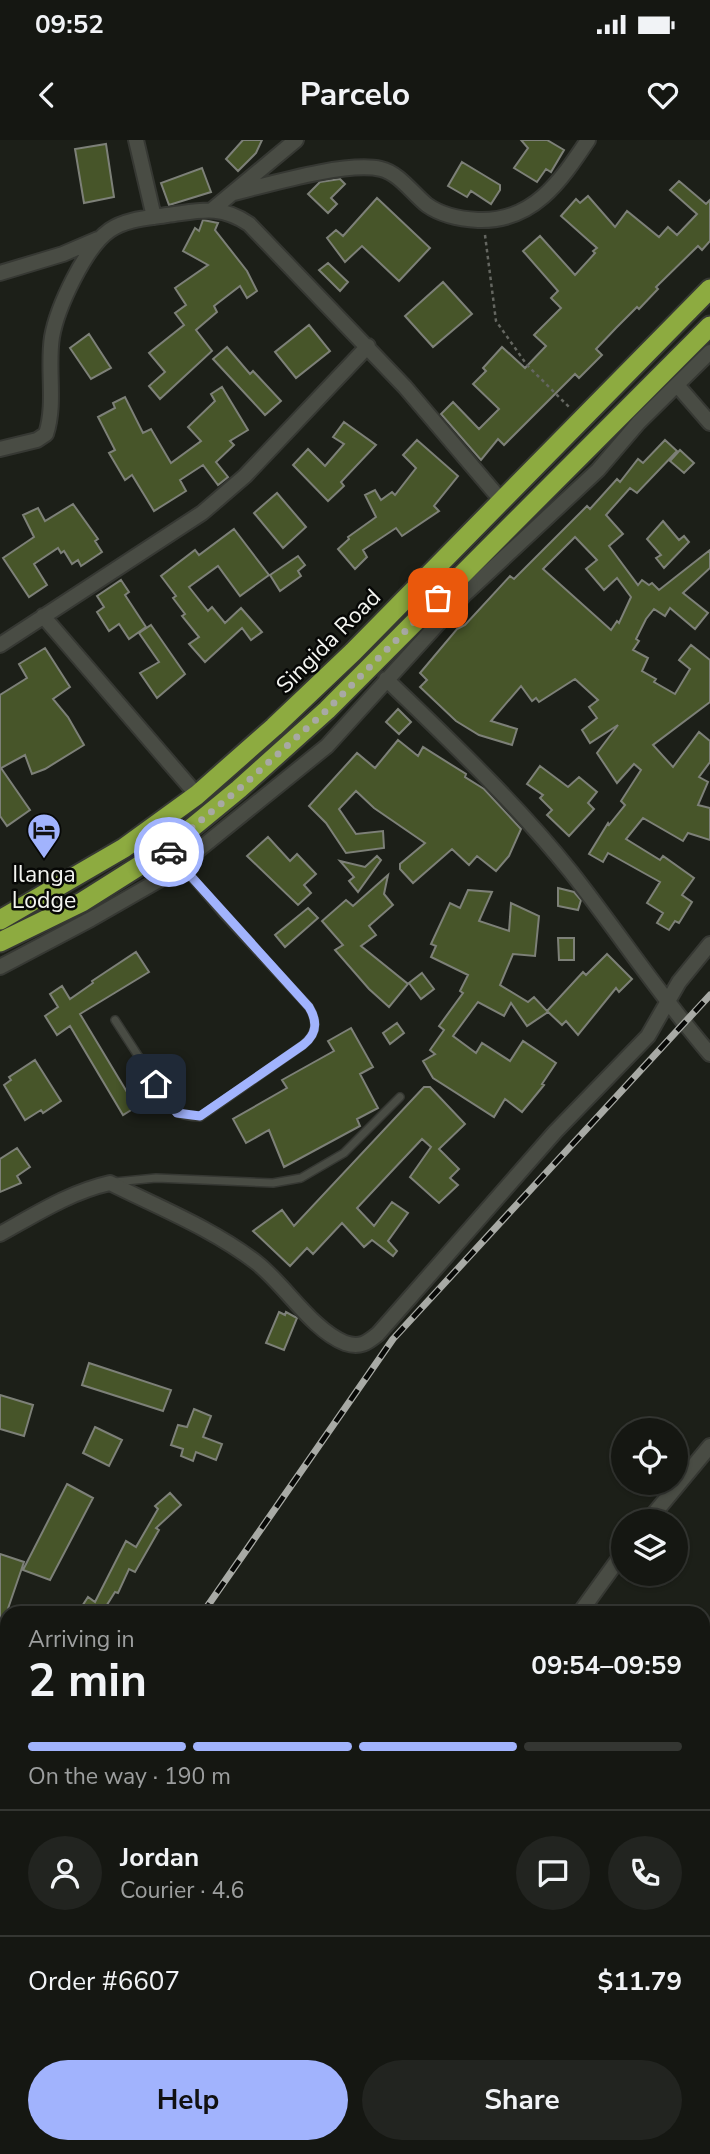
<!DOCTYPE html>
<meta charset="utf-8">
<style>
:root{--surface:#151712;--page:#222420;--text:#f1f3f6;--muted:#9d9f9f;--line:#343632;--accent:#a1b3fd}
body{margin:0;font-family:"Nunito Sans",sans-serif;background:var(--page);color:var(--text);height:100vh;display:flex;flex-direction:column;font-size:26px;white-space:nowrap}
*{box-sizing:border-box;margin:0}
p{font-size:23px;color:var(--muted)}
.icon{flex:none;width:38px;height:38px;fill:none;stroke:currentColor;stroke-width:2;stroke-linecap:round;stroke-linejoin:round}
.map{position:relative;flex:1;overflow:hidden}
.side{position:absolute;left:0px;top:1466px;width:710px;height:548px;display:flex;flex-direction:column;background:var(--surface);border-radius:21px 21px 0 0;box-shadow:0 2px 5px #0004,0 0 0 2px var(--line)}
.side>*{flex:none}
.buttons{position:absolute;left:611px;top:1278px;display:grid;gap:14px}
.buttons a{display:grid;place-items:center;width:77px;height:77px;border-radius:50%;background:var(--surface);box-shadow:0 2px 5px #0004,0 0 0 2px var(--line);font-size:35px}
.pin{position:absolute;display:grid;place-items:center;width:60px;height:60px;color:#fff;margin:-30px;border-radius:14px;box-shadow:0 4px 10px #0006}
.courier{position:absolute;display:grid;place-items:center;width:70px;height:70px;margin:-35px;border:5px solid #a1b3fd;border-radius:50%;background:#fff;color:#222;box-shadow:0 2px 9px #0007}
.summary em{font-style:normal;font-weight:700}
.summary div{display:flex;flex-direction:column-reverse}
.summary{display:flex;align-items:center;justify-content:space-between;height:119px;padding:0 28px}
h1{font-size:46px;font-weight:700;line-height:52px}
.bar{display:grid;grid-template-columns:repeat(4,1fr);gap:10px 7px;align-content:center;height:84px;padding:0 28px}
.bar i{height:9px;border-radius:5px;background:var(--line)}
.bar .current{background:var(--accent)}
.bar p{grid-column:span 4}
.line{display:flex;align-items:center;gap:18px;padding:0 28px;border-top:2px solid var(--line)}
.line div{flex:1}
.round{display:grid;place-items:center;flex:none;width:74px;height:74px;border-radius:37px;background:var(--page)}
.button{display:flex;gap:14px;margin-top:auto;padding:14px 28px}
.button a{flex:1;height:80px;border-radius:42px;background:var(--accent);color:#111;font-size:28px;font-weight:700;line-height:80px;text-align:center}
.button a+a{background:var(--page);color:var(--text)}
.status{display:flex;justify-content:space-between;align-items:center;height:49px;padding:0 35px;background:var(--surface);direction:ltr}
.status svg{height:19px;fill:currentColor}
header{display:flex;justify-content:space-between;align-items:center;height:91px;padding:0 28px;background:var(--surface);font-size:32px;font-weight:700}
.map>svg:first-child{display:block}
.building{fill:#475529;stroke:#7d8078;stroke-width:2;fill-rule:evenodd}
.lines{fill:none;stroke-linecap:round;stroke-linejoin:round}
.service-casing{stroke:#363833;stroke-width:10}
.minor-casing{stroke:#363833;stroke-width:18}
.trunk-casing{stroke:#363833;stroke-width:23}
.path{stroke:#646660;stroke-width:2.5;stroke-dasharray:3.5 3.5;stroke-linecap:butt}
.service{stroke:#494c44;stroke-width:7}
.minor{stroke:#494c44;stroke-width:14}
.trunk{stroke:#8dab40;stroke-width:19}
.rail-casing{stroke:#a8aaa5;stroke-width:7}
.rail{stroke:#070806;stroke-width:4.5;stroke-dasharray:13;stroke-linecap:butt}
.done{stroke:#a8a9a4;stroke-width:7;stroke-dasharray:0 12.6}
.route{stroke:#a1b3fd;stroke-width:9}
.labels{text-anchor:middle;stroke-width:5;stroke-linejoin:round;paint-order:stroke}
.street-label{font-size:23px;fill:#f3f4f0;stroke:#070806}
.poi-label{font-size:23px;fill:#f3f4f0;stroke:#070806}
</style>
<div class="status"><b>09:52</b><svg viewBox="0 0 49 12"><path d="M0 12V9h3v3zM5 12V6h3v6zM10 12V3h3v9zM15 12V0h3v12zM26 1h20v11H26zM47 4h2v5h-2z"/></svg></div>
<header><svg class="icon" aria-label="back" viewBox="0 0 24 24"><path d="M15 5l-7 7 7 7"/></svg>Parcelo<svg class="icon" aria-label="heart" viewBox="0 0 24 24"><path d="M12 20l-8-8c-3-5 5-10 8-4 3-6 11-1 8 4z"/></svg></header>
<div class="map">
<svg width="710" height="2014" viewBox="0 0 710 2014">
<rect width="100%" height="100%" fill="#1c1f18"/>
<path class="building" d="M243 0H262L256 13 238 31 226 19Z
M521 0H547L564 10 551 32 546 29 537 42 514 28 528 8Z
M106 4 114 57 84 63 75 9Z
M462 22 500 45V50L491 64 471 51 467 57 448 46Z
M202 28 211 52 169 65 161 43Z
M340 39 345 44 331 58 337 64 328 73 308 54 320 42Z
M679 41 706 64 710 60V101L702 110 698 106 656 147 658 149 639 169 637 167 616 188 596 209 602 215 579 238 575 234 504 305 498 299 481 320 441 274 453 262 479 289 499 269 473 244 486 231 483 228 502 207 525 228 546 206 534 195 561 168 551 158 558 151 523 111 540 96 575 135 595 113 593 111 597 108 561 76 576 59 580 63 588 56 615 87 627 71 659 97 668 87 677 95 697 74 670 50Z
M377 58 430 108 399 141 362 106 345 122 327 98 336 90 343 96Z
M203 80 218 83 215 90 247 131 257 151 247 158 240 146 214 166 217 172 196 190 212 211 160 259 149 246 165 232 149 213 184 185 175 173 186 165 175 148 208 125 183 111 195 88 199 91Z
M328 123 348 142 340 151 319 130Z
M443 142 472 174 433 207 405 176Z
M309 185 330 211 296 238 275 212Z
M89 194 111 228 91 239 70 208Z
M227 207 250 234 253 231 281 261 265 275 213 219Z
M222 247 248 290 230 301 234 305 216 322 228 337 218 345 203 325 180 340 186 351 154 371 132 335 125 340 109 313 115 310 98 277 115 268 113 263 125 257 143 293 151 289 171 323 201 301 188 287 215 261 211 254Z
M344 282 376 305 341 342 344 346 328 361 293 325 308 309 325 326 344 304 333 297Z
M417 300 458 336 434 366 439 371 402 396 396 388 363 410 367 417 355 429 338 409 349 399 348 397 376 377 365 355 375 350 381 360 392 352 395 355 416 328 403 315Z
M665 300 677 311 637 353 630 348 606 375 623 394 609 406 638 445 642 440 649 445 652 443 659 450 710 410V428L683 453 708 473 695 489 670 468 665 476 654 469 646 479 636 499 639 501 633 510 648 518 642 531 656 539 654 542 675 554 690 529 679 520 691 505 710 520V562L653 605 673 627 699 592 710 601V622L699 637 708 642 698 665 710 668V700L688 693 683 701 643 678 626 699 660 720 663 716 694 738 682 755 692 762 679 783 675 781 669 790 657 783 663 773 647 763 660 742 608 713 603 722 589 714 608 683 609 685 625 665 621 661 641 630 634 624 617 643 597 613 618 585 590 603 582 590 597 578 589 567 598 560 575 539 539 562 536 558 532 561 521 546 491 581 517 589 512 605 479 595 456 581 420 547 427 540 420 533 457 489 465 485 510 436 514 439 587 366 590 369 617 339 620 342 638 319 643 323ZM575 397 597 420 586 429 604 450 617 438 631 457 619 483 617 481 611 490 543 429Z
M680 310 694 323 684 333 670 321Z
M277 353 306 387 283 408 254 373Z
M73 364 98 399 95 401 102 412 81 426 78 420 72 424 64 411 61 413 58 408 34 424 47 445 29 457 3 418 34 397 23 375 38 368 45 381Z
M663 381 679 400 684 396 689 402 664 428 656 418 661 415 647 399Z
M234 389 269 435 240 456 218 426 189 447 208 471 212 467 225 483 241 468 262 492 251 500 242 488 205 522 189 504 199 497 182 476 185 474 173 458 176 456 161 436 195 410 199 415Z
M298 416 305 425 298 431 301 436 280 451 270 435Z
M121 440 129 452 125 455 146 487 129 499 119 484 109 491 97 472 104 467 97 456Z
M151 485 185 534 157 558 140 533 159 522 139 493Z
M45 508 70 547 53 559 68 577 84 605 45 629 32 634 25 615 1 628 30 670 7 686 0 676V555L27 538 19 524Z
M398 569 411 582 399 594 386 582Z
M398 600 418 616 423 607 466 634 465 637 484 649 521 689 509 716 496 731 477 716 469 725 452 709 413 743 400 729V724L425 703 374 668 356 651 339 669 356 694 383 691 384 708 346 713 326 683 309 666 357 613 375 628Z
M540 626 568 647 579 637 597 652 588 663 594 669 569 696 547 675 552 670 540 658 543 655 527 644Z
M268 697 290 721 297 714 316 734 304 745 311 753 298 765 247 716Z
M377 716 381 720 358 752 349 741 354 737 340 721 365 727Z
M388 735 384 754 393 765 369 786 376 795 361 806 408 844 389 867 369 849 335 810 343 805 322 781 346 760 353 766Z
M558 748 574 752 581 760 578 770 558 766Z
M468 750 492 752 479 781 509 791 511 763 539 776 535 816 513 814 500 845 528 862 534 857 548 872 527 886 511 863 504 876 478 862 453 896 476 913 482 903 510 921 523 901 556 923 542 944 544 945 522 972 505 959 494 977 433 938 423 921 435 914 430 910 444 890 439 886 463 853 460 851 468 835 431 817 436 806 431 804 450 763 460 768Z
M308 768 318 778 285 807 275 795Z
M558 798H574V820H559Z
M136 812 149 832 80 874 136 967 123 975 70 886 57 895 45 876 58 867 50 854 62 846 70 859 93 843 92 841Z
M607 814 632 839 619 852 616 848 578 895 566 881 562 885 547 871 583 832 586 835Z
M422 833 434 849 421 859 409 843Z
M397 883 404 893 390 904 383 893Z
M351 888 373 927 360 934 378 968 357 979 360 986 284 1027 269 990 246 1003 233 979 287 948 282 940 334 911 328 901Z
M35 920 61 961 43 973 41 970 25 980 4 945 11 940 9 937Z
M424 947H430L465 984 439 1009 459 1029 450 1038 458 1045 439 1063 410 1037 431 1007 422 999 357 1068 374 1086 392 1062 408 1073 388 1101 397 1111 393 1116 372 1100 364 1107 342 1083 313 1114 307 1108 290 1126 253 1091 282 1070 294 1086Z
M17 1008 30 1027 17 1036 21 1043 0 1052V1019Z
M279 1172 285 1175 286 1172 297 1178 284 1210 266 1203Z
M89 1223 171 1250 163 1271 82 1245Z
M0 1255 33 1265 24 1296 0 1289Z
M194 1269 211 1276 203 1297 222 1304 216 1320 196 1312 193 1321 181 1316 183 1309 171 1305 178 1285 187 1287Z
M95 1287 122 1300 109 1326 83 1313Z
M67 1344 93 1358 50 1440 23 1430Z
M170 1353 181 1365 156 1388 159 1390 135 1432 129 1429 118 1453 115 1452 105 1468 112 1474H77L88 1457 95 1462 126 1401 136 1407 158 1369 155 1366Z
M0 1414 24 1422 2 1486H0Z"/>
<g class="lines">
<g class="service-casing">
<path id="service" d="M115 880 170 965C179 976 186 976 200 977L303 905C317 894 318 882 309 867L221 772 167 709
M115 1042 156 1038 273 1043 301 1038 344 1013 400 957"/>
</g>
<g class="minor-casing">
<path id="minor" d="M136 0 154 77
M234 53C270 44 347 21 381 29 399 33 413 54 427 65 441 75 460 79 478 80 533 82 560 42 588 0
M212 70 296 0
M0 133 63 114 98 99
M677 245 710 283
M0 309 37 300 46 294C56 264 47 228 52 197 57 168 85 107 110 90 126 79 148 78 167 75 200 71 219 64 249 84L405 247 501 360
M43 476 197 655
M0 505 202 373 245 336 368 206
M386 539C450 601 515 662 571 732 618 792 660 856 710 914
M0 827 91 779 166 736 327 606 464 455 598 330 639 282 710 212
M0 1094C36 1074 70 1052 110 1043 160 1068 213 1089 257 1123 285 1145 312 1190 345 1203 360 1208 367 1203 378 1194L555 992 648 896 679 842 710 804
M648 1381 710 1306
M579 1474 623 1413
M704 1625 710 1627
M704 1973 710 1975
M283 2014 286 2007"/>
</g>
<g class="trunk-casing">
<path id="trunk" d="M0 780 124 708 197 655 274 587 353 512 710 149
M0 802 82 762 166 709 239 649 327 570 710 186"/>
</g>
<path class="path" d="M485 95 496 181 527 225 569 267"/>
<use href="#service" class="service"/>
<use href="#minor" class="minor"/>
<use href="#trunk" class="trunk"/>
<g class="rail-casing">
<path id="rail" d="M202 1474 393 1199 710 855
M0 1893 7 1876"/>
</g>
<use href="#rail" class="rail"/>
</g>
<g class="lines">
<path class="done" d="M169 712 166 709 239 649 327 570 438 458"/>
<path class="route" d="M156 944 177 973 200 976 303 905C317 894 318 882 309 867L169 712"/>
</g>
<defs>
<g id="hotel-pin" transform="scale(1.75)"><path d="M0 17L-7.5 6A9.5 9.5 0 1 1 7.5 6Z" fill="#a1b3fd" stroke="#070806"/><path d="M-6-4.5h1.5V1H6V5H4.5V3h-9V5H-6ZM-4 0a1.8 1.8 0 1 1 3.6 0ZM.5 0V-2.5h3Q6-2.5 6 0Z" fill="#111"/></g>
</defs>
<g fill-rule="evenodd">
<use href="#hotel-pin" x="44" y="690"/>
</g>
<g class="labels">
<g class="street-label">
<text transform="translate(328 501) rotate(-45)" y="8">Singida Road</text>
</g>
<g class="poi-label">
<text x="44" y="742">Ilanga<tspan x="44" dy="26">Lodge</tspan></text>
</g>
</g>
</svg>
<div class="buttons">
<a><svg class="icon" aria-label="locate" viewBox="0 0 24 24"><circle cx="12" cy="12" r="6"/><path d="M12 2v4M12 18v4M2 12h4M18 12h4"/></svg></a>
<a><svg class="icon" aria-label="layers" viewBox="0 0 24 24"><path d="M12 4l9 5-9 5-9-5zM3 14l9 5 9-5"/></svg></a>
</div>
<div class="pin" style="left:438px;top:458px;background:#ea580c"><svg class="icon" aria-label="bag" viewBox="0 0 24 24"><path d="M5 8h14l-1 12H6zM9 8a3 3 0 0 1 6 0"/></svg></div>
<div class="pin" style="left:156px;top:944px;background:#1f2937"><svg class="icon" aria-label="home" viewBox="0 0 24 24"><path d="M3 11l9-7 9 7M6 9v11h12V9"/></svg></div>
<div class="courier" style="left:169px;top:712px"><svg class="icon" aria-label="car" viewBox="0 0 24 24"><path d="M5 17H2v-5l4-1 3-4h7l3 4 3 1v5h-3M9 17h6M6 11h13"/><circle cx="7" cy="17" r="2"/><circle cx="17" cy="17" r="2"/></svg></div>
<section class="side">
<div class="summary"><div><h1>2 min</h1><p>Arriving in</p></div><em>09:54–09:59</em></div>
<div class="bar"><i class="current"></i><i class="current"></i><i class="current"></i><i></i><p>On the way · 190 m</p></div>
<div class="line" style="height:126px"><a class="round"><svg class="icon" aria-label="person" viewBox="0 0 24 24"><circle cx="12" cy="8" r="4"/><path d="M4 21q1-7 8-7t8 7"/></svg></a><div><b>Jordan</b><p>Courier · 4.6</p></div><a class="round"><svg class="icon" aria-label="chat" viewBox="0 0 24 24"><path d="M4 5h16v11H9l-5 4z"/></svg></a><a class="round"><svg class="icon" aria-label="phone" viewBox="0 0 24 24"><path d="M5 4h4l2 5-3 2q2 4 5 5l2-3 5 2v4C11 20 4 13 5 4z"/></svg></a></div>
<div class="line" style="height:91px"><div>Order #6607</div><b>$11.79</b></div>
<div class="button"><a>Help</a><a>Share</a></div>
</section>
</div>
